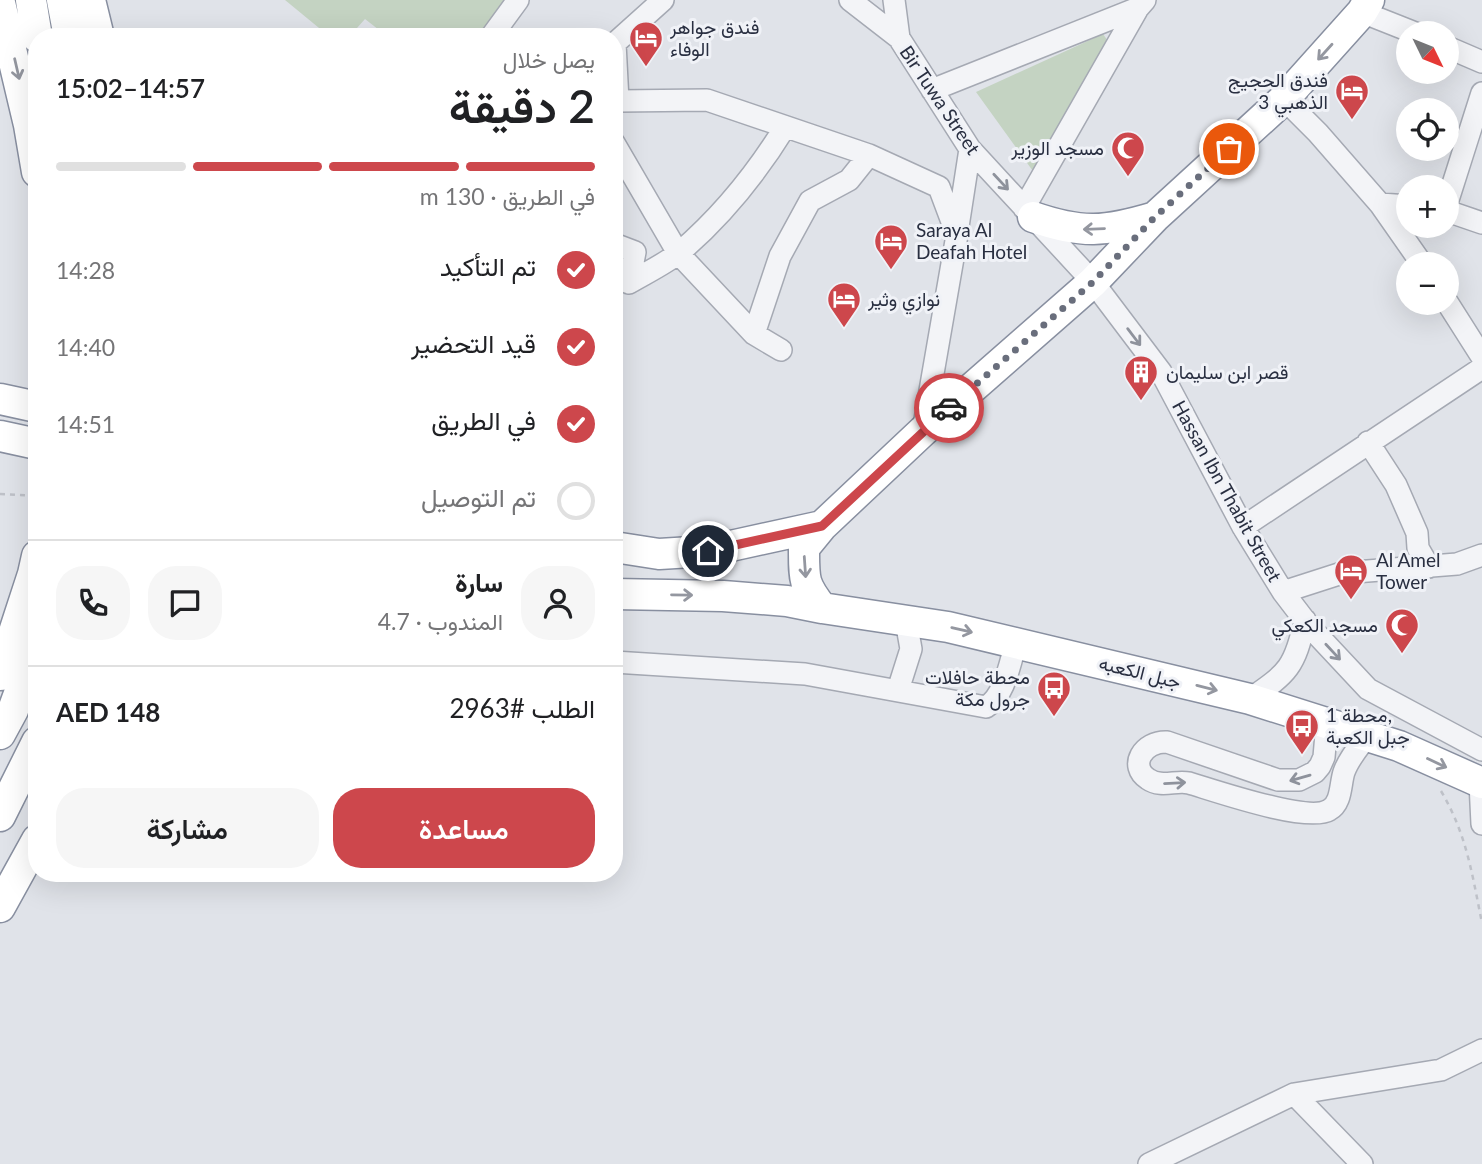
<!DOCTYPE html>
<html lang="ar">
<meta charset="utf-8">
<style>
:root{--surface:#fff;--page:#f6f6f6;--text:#202124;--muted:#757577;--line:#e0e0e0;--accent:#cd474c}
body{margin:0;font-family:Lato,Vazirmatn,sans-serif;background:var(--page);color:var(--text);direction:rtl;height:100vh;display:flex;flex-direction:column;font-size:26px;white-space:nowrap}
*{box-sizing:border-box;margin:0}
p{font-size:23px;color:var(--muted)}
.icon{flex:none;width:38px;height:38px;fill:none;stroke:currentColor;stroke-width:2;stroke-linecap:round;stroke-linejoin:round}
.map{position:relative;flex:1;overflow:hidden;direction:ltr}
.panel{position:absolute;left:28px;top:28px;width:595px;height:854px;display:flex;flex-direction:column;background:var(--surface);border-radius:28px;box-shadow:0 7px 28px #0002;direction:rtl}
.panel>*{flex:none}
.needle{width:46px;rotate:133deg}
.controls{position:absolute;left:1396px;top:21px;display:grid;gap:14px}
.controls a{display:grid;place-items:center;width:63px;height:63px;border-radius:50%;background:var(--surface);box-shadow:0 7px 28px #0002;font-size:35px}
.pin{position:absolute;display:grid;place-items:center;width:60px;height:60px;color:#fff;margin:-30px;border:4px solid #fff;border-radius:50%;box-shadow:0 2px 7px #0007}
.courier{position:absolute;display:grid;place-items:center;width:70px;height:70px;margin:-35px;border:5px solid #cd474c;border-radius:50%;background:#fff;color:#222;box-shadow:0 2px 9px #0007}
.summary em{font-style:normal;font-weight:600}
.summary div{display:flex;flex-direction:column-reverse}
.summary{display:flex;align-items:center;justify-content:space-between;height:119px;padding:0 28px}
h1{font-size:46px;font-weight:600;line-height:52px}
.bar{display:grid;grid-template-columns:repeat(4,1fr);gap:10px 7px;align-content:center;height:84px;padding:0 28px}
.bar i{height:9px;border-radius:5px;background:var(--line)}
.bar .current{background:var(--accent)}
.bar p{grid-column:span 4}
.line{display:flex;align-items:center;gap:18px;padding:0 28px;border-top:2px solid var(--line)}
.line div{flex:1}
.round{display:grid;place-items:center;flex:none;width:74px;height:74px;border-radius:28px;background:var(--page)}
ol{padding:0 28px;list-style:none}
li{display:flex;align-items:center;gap:21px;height:77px}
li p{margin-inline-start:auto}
li .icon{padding:7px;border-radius:50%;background:var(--accent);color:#fff;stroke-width:4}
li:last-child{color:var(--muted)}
li i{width:38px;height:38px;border:4px solid var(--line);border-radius:50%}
.button{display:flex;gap:14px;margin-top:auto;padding:14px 28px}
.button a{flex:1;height:80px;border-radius:28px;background:var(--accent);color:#fff;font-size:28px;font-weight:600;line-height:80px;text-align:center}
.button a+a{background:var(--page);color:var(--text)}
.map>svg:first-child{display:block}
.green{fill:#c4d3c2}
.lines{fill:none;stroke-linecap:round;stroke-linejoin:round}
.minor-casing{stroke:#a5a9b3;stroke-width:24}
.highway-casing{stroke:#888fa0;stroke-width:33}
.path{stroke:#bec1c8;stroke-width:2.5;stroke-dasharray:5 5;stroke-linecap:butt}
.minor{stroke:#f3f4f7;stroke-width:21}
.highway{stroke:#fff;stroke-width:30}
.oneway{stroke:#9497a0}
.oneway2{stroke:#8e929c}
.done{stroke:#696e7c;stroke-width:7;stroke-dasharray:0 12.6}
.route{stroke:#cd474c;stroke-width:9}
.labels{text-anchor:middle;stroke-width:6;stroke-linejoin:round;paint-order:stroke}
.poi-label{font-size:19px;fill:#292f41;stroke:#f0f2f7;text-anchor:start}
.street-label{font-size:19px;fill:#292f41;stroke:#f0f2f7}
</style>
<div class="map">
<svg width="1482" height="1164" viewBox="0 0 1482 1164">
<rect width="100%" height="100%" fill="#e0e3e9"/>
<path class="green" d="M285 0H512L486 37H388L365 19 349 37H330Z
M1103 34 1110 44 1035 174 976 92Z"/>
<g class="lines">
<g class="minor-casing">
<path id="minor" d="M850 0 899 38
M894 0 899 38 970 149 1093 282 1161 372 1243 527 1283 592 1309 626 1368 689 1482 750
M1362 12 1415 33
M491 37 518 0
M615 43 618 101 707 100 869 155
M614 44 663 0
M1447 47 1482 62
M932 90 1138 8
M1284 99 1318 133 1380 204 1422 264
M614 143 678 253 754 334 781 350
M1447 203 1482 93
M1380 204 1409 206
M1024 208 1138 8 1145 0
M1447 211 1482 223
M957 233 970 149
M614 244 635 252 629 283
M629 283C646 273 665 264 680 252 722 216 756 174 785 127
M1447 302 1482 357
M754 334 780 256 810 201 849 180 869 155 939 187 957 235 923 431
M1368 442 1396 485 1417 533 1418 548 1429 567
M1243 527 1482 368
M1283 592 1342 573 1457 564 1482 555
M614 662 805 674 986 707C1005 696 1010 662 1016 643
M898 690 911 649 906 621
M1250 699C1288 673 1295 667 1305 620
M1327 723 1324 757 1320 766 1315 772 1299 780H1278L1167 742C1143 741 1128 766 1148 779 1161 788 1176 780 1189 783 1216 791 1308 823 1329 810 1342 803 1340 784 1344 772 1349 758 1359 747 1367 736
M1480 783 1482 824
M1149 1164 1294 1094
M1362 1164 1294 1094 1441 1070 1482 1050"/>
</g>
<g class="highway-casing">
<path id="highway" d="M31 0 37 37
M62 0 69 37
M90 0 99 37
M0 3 29 125 37 172
M1033 217C1082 234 1105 232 1155 217
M0 399 37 407
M0 436 37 444
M614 547 659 554 708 551 822 526
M614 594 723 596 787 601 822 608 948 627 1250 699 1399 746 1482 783
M822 608C803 584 804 579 804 548L822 526 923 431 1093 282 1155 217 1284 99 1362 12 1369 0
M0 675 33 574 37 556
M0 734 13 710 37 645
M0 816 37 742
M0 907 37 840"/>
</g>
<path class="path" d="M0 494 37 496
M1441 791C1467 835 1472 874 1482 923"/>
<use href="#minor" class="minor"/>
<use href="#highway" class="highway"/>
</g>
<defs><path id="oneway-shaft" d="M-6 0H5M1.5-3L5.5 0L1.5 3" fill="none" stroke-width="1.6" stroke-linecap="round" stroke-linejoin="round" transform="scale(1.75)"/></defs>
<g class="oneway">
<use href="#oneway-shaft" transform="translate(1325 52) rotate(132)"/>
<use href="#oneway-shaft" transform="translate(17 69) rotate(77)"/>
<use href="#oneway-shaft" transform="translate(1094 229) rotate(178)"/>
<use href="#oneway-shaft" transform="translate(805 567) rotate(86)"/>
<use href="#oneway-shaft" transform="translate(682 595) rotate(1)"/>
<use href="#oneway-shaft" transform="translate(962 630) rotate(13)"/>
<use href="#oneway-shaft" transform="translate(1207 688) rotate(14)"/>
<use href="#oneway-shaft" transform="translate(1437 763) rotate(25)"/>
</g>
<g class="oneway2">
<use href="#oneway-shaft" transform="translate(1001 182) rotate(47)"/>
<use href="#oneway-shaft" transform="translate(1134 337) rotate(53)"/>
<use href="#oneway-shaft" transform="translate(1333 652) rotate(47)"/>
<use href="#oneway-shaft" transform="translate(1300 778) rotate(164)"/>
<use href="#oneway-shaft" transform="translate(1175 783) rotate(-3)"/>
</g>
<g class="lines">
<path class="done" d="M949 408 1093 282 1155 217 1229 149"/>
<path class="route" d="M708 551 822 526 949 408"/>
</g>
<defs>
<g id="hotel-pin" transform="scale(1.75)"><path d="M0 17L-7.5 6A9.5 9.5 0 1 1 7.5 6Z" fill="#cd474c" stroke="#f0f2f7"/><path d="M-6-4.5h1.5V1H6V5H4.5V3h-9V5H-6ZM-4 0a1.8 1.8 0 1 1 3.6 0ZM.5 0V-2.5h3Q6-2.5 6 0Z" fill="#fff"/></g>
<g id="mosque-pin" transform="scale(1.75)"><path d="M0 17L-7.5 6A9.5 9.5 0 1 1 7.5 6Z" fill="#cd474c" stroke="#f0f2f7"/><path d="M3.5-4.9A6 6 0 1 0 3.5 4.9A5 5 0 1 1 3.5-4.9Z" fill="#fff"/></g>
<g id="building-pin" transform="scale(1.75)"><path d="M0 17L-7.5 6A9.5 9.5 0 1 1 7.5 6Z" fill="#cd474c" stroke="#f0f2f7"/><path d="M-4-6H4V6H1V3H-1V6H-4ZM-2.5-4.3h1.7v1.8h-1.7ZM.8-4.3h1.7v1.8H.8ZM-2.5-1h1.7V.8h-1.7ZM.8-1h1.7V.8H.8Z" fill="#fff"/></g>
<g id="bus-pin" transform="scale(1.75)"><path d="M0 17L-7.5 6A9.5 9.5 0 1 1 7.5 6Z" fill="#cd474c" stroke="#f0f2f7"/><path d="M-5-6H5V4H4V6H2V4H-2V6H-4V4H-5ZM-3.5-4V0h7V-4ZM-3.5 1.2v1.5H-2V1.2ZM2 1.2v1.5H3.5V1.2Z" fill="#fff"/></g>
</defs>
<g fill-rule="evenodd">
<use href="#hotel-pin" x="646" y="38"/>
<use href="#hotel-pin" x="1352" y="91"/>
<use href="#mosque-pin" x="1128" y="148"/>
<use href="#hotel-pin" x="891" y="241"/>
<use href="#hotel-pin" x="844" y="299"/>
<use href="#building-pin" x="1141" y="372"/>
<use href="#hotel-pin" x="1351" y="571"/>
<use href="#mosque-pin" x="1402" y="625"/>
<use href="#bus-pin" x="1054" y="688"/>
<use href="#bus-pin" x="1302" y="726"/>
</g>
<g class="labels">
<g class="poi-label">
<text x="670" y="34">فندق جواهر<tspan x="670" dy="22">الوفاء</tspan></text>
<text x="1328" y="87" text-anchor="end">فندق الحجيج<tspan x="1328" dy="22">الذهبي 3</tspan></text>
<text x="1104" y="155" text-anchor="end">مسجد الوزير</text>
<text x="916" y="237">Saraya Al<tspan x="916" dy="22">Deafah Hotel</tspan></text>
<text x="868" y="306">نوازي وثير</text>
<text x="1166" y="379">قصر ابن سليمان</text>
<text x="1376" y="567">Al Amel<tspan x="1376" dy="22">Tower</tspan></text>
<text x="1378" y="632" text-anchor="end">مسجد الكعكي</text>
<text x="1030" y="684" text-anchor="end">محطة حافلات<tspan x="1030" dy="22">جرول مكة</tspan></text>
<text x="1326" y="722">محطة 1,<tspan x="1326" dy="22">جبل الكعبة</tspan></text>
</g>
<g class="street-label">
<text transform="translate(940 100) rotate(56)" y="7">Bir Tuwa Street</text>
<text transform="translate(1227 491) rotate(61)" y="7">Hassan Ibn Thabit Street</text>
<text transform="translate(1140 672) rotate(14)" y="7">جبل الكعبه</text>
</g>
</g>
</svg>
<div class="controls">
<a><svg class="needle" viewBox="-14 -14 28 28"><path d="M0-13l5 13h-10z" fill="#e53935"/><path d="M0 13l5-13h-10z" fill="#757577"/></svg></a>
<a><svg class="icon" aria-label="locate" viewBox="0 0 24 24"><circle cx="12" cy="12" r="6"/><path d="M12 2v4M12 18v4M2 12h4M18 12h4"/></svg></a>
<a>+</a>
<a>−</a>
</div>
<div class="pin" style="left:1229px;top:149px;background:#ea580c"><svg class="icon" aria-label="bag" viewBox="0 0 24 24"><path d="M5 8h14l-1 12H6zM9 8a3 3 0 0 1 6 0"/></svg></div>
<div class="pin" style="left:708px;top:551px;background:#1f2937"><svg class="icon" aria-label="home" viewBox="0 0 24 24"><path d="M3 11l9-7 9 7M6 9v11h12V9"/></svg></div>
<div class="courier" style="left:949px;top:408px"><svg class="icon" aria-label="car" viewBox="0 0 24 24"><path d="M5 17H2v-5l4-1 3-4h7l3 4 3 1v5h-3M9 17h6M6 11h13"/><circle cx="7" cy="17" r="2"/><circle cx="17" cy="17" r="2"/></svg></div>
<section class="panel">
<div class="summary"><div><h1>2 دقيقة</h1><p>يصل خلال</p></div><em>14:57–15:02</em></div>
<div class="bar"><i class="current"></i><i class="current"></i><i class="current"></i><i></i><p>في الطريق · 130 m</p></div>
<ol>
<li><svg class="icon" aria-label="check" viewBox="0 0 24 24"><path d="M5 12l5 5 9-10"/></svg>تم التأكيد<p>14:28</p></li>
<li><svg class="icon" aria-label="check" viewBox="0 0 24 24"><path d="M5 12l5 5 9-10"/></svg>قيد التحضير<p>14:40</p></li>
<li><svg class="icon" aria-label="check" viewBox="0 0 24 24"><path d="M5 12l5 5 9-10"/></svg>في الطريق<p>14:51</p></li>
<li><i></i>تم التوصيل</li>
</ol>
<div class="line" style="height:126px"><a class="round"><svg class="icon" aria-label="person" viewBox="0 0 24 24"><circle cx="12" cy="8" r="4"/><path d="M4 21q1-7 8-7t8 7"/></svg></a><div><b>سارة</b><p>المندوب · 4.7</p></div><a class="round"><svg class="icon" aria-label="chat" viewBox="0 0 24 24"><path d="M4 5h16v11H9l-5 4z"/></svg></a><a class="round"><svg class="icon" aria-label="phone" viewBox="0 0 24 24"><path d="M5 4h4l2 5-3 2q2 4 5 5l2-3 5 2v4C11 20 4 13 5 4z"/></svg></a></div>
<div class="line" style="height:91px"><div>الطلب #2963</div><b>AED 148</b></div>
<div class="button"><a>مساعدة</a><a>مشاركة</a></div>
</section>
</div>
